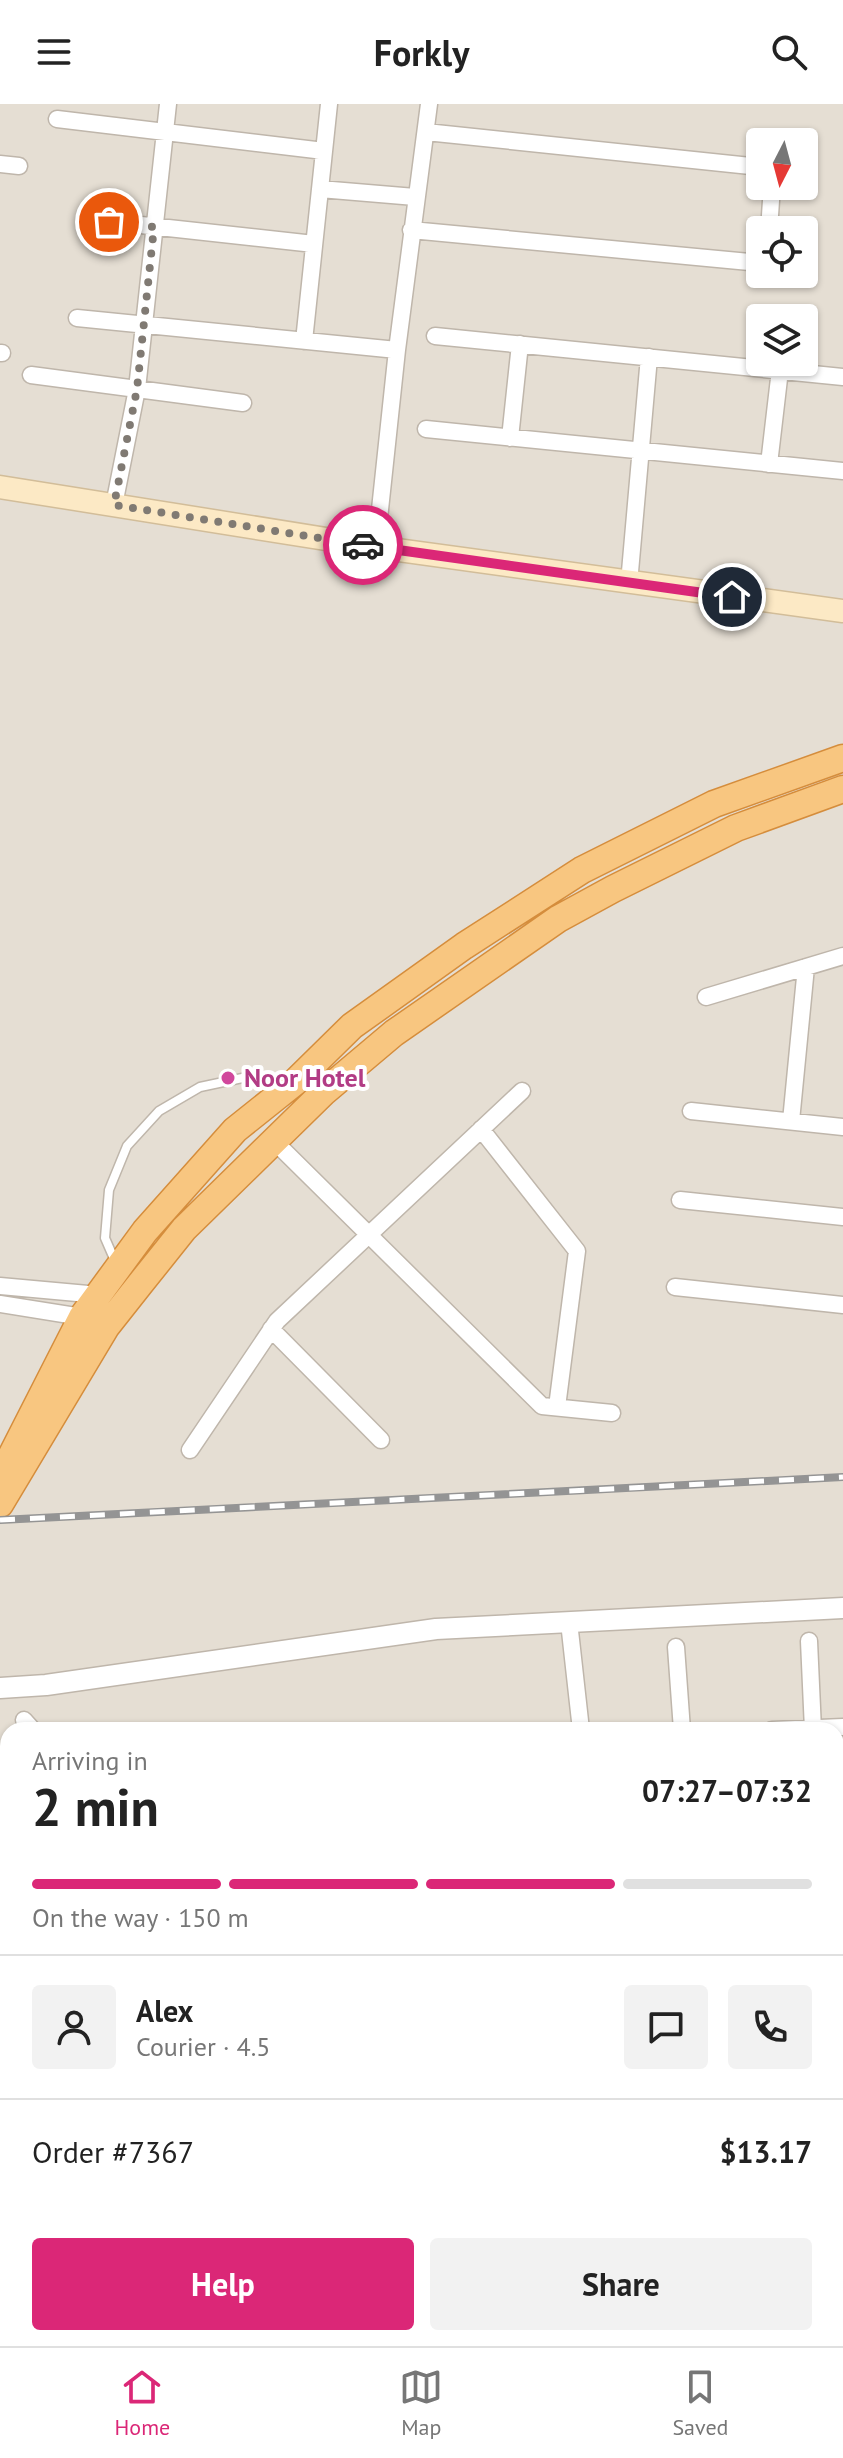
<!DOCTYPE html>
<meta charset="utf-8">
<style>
:root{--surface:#fff;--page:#f2f2f2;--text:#222;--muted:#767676;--line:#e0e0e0;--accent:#db2777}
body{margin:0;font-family:"PT Sans",sans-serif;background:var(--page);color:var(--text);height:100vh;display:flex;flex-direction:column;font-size:30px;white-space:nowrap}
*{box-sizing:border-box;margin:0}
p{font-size:26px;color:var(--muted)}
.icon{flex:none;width:44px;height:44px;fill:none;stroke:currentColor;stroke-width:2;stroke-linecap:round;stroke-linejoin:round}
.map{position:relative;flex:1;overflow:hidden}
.details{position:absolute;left:0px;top:1618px;width:844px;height:624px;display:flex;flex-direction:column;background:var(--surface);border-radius:24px 24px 0 0;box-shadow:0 2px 6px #0004}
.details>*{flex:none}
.needle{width:52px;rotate:186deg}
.tools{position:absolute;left:746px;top:24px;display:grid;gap:16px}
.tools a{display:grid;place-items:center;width:72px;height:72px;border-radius:8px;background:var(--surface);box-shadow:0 2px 6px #0004;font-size:40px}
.pin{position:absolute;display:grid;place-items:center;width:68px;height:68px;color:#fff;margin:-34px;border:4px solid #fff;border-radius:50%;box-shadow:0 2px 8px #0007}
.courier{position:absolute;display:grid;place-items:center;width:80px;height:80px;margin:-40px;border:6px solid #db2777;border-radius:50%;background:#fff;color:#222;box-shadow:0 2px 10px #0007}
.head em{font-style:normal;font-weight:800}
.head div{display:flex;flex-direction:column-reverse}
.head{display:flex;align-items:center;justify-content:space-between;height:136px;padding:0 32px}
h1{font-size:52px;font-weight:800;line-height:60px}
.bar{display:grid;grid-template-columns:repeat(4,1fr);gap:12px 8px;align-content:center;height:96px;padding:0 32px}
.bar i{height:10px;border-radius:6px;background:var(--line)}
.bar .active{background:var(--accent)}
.bar p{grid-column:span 4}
.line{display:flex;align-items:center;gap:20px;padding:0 32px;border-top:2px solid var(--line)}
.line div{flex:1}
.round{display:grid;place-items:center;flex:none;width:84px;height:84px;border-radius:8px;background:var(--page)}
.cta{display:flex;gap:16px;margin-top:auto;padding:16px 32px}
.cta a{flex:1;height:92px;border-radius:8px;background:var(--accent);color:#fff;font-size:32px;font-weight:800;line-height:92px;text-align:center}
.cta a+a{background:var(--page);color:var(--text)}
header{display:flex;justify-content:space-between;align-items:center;height:104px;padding:0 32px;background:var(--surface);font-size:36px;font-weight:800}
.tab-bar{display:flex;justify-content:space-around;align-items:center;height:112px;border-top:2px solid var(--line);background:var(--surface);font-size:22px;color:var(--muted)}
.tab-bar a{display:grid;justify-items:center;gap:4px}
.tab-bar .active{color:var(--accent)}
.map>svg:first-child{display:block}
.residential{fill:#e5ded3;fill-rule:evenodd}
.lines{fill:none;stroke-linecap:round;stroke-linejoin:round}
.service-casing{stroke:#bfb6ab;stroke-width:11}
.minor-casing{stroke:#bfb6ab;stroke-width:19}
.tertiary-casing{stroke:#bfb6ab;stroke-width:23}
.secondary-casing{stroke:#d2bd99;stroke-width:25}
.trunk-casing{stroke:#d58d3c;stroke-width:29}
.service{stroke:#fff;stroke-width:8}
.minor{stroke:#fff;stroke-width:16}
.tertiary{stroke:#fff;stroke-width:20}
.secondary{stroke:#fce9c5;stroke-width:22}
.trunk{stroke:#f8c680;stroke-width:26}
.rail-casing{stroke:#949494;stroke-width:8}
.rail{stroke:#fff;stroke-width:5;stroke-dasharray:15;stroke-linecap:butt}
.done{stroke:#807a73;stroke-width:8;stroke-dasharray:0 14.4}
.route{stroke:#db2777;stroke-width:10}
.hotel-dot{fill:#d1479c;stroke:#fff;stroke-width:3}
.labels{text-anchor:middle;stroke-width:8;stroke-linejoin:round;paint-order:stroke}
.hotel-label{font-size:26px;font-weight:bold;fill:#b23c85;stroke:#fff;text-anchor:start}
</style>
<header><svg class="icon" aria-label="menu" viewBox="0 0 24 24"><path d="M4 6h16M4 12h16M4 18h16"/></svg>Forkly<svg class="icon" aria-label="search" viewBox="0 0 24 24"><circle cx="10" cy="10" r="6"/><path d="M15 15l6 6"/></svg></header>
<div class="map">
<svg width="843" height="2242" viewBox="0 0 843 2242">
<rect width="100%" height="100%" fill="#f1ece5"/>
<path class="residential" d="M0 0H843V2242H0ZM760 38H804V82H760ZM760 126H804V170H760ZM760 214H804V258H760ZM8 1626H836V2234H8Z"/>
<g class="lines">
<g class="service-casing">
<path id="service" d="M115 1157 105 1134 109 1086 127 1042 159 1007 200 983 247 973 285 977"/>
</g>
<g class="minor-casing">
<path id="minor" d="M57 15 324 47
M426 28 760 63
M0 60 19 62
M320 85 415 93
M86 115 314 140
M411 126 760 159
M769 126 772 82
M77 214 397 246
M435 232 843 273
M304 237 329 0
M0 249H2
M31 271 243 299
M426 325 843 367
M510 334 520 240
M769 360 780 266
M114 401 137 285 168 0
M376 443 397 246 429 0
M629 479 649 253
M706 893 843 852
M691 1007 843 1023
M791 1017 806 863
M481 1025 577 1147 557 1303
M273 1036 542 1302 612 1309
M680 1096 843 1113
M0 1182 99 1191
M675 1183 843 1201
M0 1200 82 1213
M271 1225 381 1336
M190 1346 277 1217 522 987
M569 1518 581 1626
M809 1537 813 1626
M676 1543 682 1626
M24 1616 33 1626
M772 1626 843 1623
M836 1655 843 1663
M836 1715 843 1709
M0 1730 8 1724
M0 1755 8 1764
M836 1807 843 1815
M0 1852 8 1845
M0 1948 8 1958
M836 1955 843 1962
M836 2063 843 2053
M0 2089 8 2096
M836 2119H843
M0 2133 8 2135
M0 2214 8 2216
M836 2220H843
M69 2234 97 2242
M149 2234 154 2242
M248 2234 255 2242
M408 2234 415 2242
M562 2234 569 2242
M222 2242 231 2234
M358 2242 367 2234
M495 2242 505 2234
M692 2242 702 2234
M838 2242 843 2235"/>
</g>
<g class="tertiary-casing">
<path id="tertiary" d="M0 1584 46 1581 436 1525 843 1504"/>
</g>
<g class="secondary-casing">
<path id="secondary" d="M0 383 376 443 843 507"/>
</g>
<g class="trunk-casing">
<path id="trunk" d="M0 1374 82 1213 145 1127 235 1026 295 978 352 922 464 842 582 766 714 700 843 654
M0 1400 106 1223 140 1180 184 1125 324 988 394 929 558 815 613 785 736 724 843 685"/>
</g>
<use href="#service" class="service"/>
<use href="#minor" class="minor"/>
<use href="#tertiary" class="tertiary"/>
<use href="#secondary" class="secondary"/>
<use href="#trunk" class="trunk"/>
<g class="rail-casing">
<path id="rail" d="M0 1416 843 1373"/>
</g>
<use href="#rail" class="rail"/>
</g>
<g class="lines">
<path class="done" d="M109 118 154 123 137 285 114 401 363 441"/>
<path class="route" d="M363 441 732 493"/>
</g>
<circle class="hotel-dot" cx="228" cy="974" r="8"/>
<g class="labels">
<g class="hotel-label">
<text x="244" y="983">Noor Hotel</text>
</g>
</g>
</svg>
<div class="tools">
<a><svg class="needle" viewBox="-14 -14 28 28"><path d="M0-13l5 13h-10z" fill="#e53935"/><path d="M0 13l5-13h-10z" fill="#767676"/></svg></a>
<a><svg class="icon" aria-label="locate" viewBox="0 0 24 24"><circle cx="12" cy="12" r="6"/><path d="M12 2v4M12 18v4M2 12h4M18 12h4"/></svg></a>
<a><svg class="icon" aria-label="layers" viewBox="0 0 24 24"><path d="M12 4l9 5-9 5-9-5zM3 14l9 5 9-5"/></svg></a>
</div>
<div class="pin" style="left:109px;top:118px;background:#ea580c"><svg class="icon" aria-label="bag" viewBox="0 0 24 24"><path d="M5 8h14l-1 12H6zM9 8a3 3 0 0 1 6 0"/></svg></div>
<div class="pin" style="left:732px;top:493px;background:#1f2937"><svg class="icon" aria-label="home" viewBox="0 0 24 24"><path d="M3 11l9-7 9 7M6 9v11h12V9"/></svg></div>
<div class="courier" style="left:363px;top:441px"><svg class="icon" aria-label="car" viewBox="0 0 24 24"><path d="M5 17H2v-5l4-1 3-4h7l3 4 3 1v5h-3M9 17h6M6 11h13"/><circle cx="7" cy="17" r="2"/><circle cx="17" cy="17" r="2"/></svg></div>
<section class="details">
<div class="head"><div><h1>2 min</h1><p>Arriving in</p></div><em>07:27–07:32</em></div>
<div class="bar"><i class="active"></i><i class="active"></i><i class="active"></i><i></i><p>On the way · 150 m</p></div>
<div class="line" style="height:144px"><a class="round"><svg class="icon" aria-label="person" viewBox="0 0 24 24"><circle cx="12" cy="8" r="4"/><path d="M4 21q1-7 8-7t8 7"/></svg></a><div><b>Alex</b><p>Courier · 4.5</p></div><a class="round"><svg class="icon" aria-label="chat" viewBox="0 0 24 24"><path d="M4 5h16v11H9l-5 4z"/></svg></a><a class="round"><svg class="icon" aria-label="phone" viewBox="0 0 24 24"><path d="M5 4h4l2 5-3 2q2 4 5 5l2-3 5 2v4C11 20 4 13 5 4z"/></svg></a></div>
<div class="line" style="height:104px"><div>Order #7367</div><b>$13.17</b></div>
<div class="cta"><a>Help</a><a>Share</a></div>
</section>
</div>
<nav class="tab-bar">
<a class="active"><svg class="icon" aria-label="home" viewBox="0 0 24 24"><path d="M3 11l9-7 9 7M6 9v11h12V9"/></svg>Home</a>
<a><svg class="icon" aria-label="map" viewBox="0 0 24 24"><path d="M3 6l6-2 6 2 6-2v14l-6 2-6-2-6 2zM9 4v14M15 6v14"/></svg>Map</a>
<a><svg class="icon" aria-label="saved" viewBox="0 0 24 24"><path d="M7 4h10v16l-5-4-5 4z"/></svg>Saved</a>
</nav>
